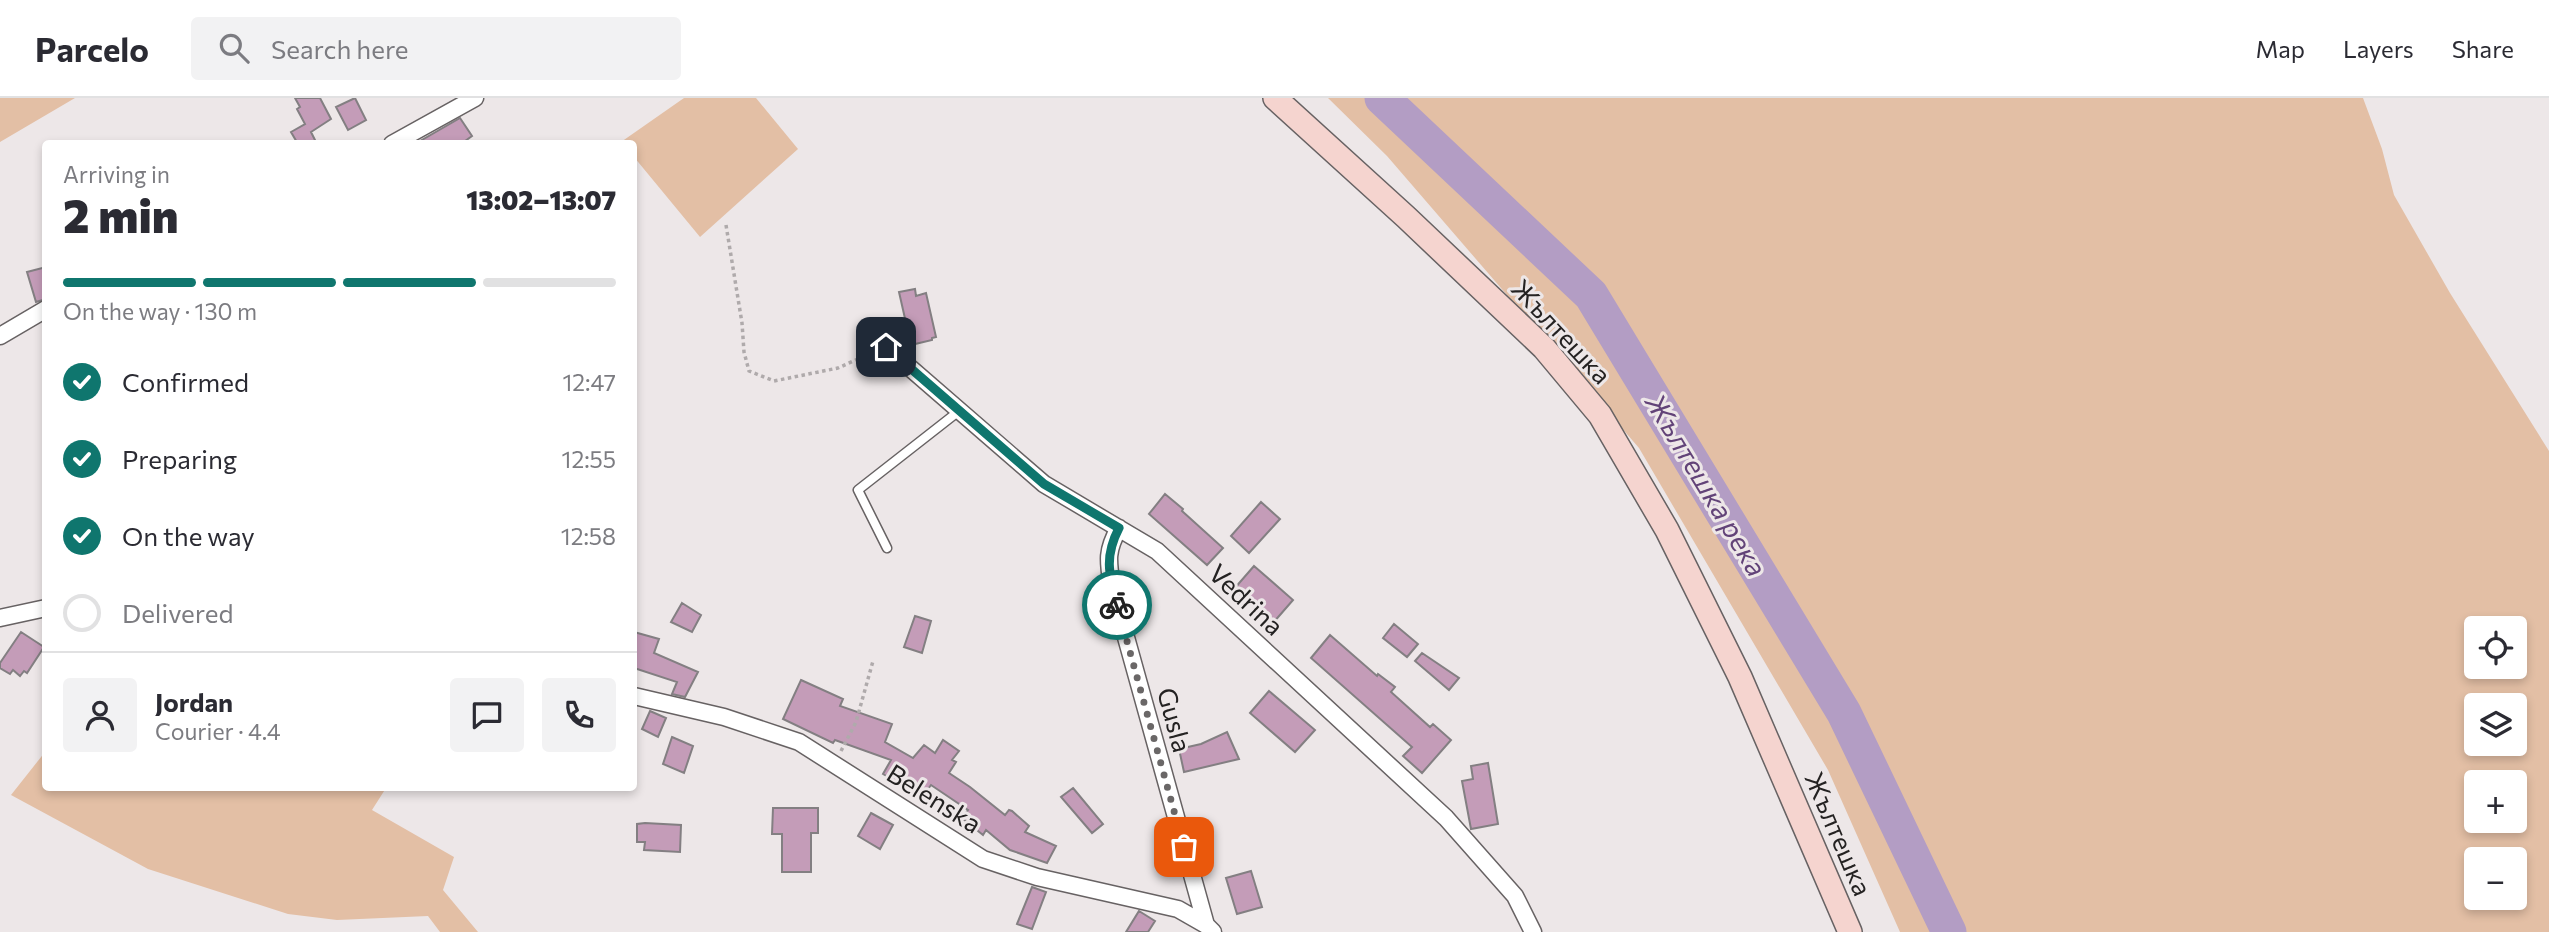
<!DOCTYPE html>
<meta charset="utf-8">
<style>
:root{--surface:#fff;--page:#f2f2f3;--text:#2b2b33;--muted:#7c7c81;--line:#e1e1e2;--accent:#0f766e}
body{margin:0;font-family:Commissioner,sans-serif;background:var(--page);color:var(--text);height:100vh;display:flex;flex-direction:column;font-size:26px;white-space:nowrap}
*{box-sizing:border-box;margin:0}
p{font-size:23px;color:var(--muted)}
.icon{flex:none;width:38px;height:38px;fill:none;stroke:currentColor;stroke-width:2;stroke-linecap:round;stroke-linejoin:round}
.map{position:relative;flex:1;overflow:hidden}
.details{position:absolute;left:42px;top:42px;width:595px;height:651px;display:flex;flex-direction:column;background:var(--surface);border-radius:7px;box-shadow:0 4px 10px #0003}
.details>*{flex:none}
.tools{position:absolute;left:2464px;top:518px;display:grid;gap:14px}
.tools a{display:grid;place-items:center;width:63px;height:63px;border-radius:7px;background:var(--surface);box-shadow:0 4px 10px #0003;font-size:35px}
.pin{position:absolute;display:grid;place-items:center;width:60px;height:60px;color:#fff;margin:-30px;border-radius:14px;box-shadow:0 4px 10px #0006}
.courier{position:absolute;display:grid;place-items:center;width:70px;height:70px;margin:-35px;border:5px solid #0f766e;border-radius:50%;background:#fff;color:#222;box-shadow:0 2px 9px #0007}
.overview em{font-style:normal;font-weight:800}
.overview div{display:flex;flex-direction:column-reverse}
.overview{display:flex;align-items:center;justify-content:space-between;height:119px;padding:0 21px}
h1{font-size:46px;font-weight:800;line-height:52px}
.bar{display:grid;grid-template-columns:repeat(4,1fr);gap:10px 7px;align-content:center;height:84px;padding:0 21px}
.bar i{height:9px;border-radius:5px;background:var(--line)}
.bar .current{background:var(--accent)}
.bar p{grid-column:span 4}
.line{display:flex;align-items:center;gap:18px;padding:0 21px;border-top:2px solid var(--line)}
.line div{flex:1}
.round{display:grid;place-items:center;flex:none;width:74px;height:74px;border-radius:7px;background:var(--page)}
ol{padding:0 21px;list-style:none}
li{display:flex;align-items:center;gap:21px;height:77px}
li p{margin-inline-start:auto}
li .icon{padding:7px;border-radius:50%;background:var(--accent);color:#fff;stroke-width:4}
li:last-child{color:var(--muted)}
li i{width:38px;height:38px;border:4px solid var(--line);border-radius:50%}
header{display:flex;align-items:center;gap:42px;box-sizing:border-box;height:98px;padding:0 35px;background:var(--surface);border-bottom:2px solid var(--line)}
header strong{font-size:33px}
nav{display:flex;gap:38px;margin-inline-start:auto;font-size:24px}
.search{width:490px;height:63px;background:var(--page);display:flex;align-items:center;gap:18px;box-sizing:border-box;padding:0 24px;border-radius:7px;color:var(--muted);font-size:26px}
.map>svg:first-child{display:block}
.green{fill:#e3bfa5;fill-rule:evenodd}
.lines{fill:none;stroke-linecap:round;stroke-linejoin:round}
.river{stroke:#b39dc4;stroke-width:35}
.building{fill:#c49cb8;stroke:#837f82;stroke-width:2}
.service-casing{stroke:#676263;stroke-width:11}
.minor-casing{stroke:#676263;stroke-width:19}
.secondary-casing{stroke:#676263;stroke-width:26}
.path{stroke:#afaaab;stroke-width:3.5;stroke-dasharray:3.5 3.5;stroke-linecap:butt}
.service{stroke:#fff;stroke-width:8}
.minor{stroke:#fff;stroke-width:16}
.secondary{stroke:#f5d4cf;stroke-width:23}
.done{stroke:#6a6767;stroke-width:7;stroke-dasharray:0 12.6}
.route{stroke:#0f766e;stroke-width:9}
.labels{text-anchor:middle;stroke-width:6;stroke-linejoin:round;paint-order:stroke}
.street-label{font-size:26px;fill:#242222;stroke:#ede7e8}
.water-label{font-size:28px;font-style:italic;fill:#624378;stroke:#ede7e8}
</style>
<header>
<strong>Parcelo</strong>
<div class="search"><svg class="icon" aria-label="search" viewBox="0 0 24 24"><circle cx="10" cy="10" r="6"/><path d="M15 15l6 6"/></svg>Search here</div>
<nav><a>Map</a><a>Layers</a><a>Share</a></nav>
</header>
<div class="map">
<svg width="2549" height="834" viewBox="0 0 2549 834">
<rect width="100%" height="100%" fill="#ede7e8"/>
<path class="green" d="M0 0H75L0 44Z
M684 0H756L798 51 700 139 634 59V46L621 44Z
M1328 0H2363L2382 51 2394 97 2450 195 2549 353V834H1900L1828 672 1639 350 1387 58ZM2476 530H2515V569H2476ZM2476 607H2515V646H2476ZM2476 684H2515V723H2476ZM2476 761H2515V800H2476Z
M45 654 46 690H386L372 712 454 759 443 792 478 834H440L428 818 337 822 288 816 148 771 11 697Z"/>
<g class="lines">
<path class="river" d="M1382 0 1591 197 1844 615 1949 834"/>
</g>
<path class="building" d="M295 0H320L331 21 311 34 317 46H298L291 34 305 26 297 11 300 9Z
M355 0 366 22 348 32 336 9Z
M460 20 472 38 461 46H415Z
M46 169V201L36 204 27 174Z
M915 191 916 198 926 195 936 239 932 240V242L911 247 899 194Z
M1165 396 1183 411 1182 413 1223 450 1207 467 1149 416Z
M1261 404 1280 421 1249 455 1231 438Z
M1254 468 1293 502 1273 525 1234 491Z
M682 505 701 517 692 534 671 524Z
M915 518 931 523 922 555 904 549Z
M1394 526 1418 546 1407 559 1383 540Z
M21 534 44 549 27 575 24 573 20 578 13 572 10 576 0 570V565Z
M634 534 659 541 654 555 698 574 685 599 672 596 677 584 634 570Z
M1330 537 1377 578 1378 576 1395 589 1391 594 1430 629 1433 626 1451 642 1422 675 1403 658 1412 649 1311 560Z
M1422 555 1459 580 1449 592 1415 563Z
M801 582 843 601 840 608 892 626 885 644 913 660 924 647 935 655 943 642 959 653 952 662 956 664 949 675 970 689 1005 717 1009 712 1012 713 1029 728 1025 734 1056 748 1047 765 1010 752 986 732 983 737 962 720 968 712 931 687 920 702 904 691 905 689 883 676 891 662 835 642 833 645 783 621Z
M1269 593 1315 632 1295 654 1250 615Z
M650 613 666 620 658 639 642 631Z
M1227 634 1239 661 1184 674 1179 651 1201 646Z
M672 639 693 648 684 675 663 666Z
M1488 665 1498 726 1471 731 1462 683 1473 681 1471 668Z
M1073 690 1103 726 1092 735 1061 699Z
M773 710H818V735H811V774H782V736H772Z
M871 715 893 727 880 751 858 738Z
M645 725 681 727 680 754 644 752 645 744H637V726Z
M1251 773 1262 809 1237 816 1226 780Z
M1032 789 1046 794 1032 831 1017 826Z
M1139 813 1155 823 1148 834H1126Z"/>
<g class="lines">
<g class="service-casing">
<path id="service" d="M887 450 858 392 959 313"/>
</g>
<g class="minor-casing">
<path id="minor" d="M392 46 475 0
M0 238 46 211
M886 249 1044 386 1157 453 1446 720 1515 798 1533 834
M1119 430C1106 453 1108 463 1112 489L1206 827
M0 520 46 510
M634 598 724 619 799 644 983 761 1037 779 1178 811 1206 827 1213 834"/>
</g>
<g class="secondary-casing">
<path id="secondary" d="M1275 0 1406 119 1544 250 1600 317 1667 432 1740 579 1850 834"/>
</g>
<path class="path" d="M726 127 742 225 744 254 749 273 774 283 838 270 871 255
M841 653 856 624 873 563"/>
<use href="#service" class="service"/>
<use href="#minor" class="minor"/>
<use href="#secondary" class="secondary"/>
</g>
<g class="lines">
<path class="done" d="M1117 507 1184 749"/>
<path class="route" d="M886 249 1044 386 1119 430C1104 459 1109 476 1117 507"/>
</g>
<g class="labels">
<g class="street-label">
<text transform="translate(1561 234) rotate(47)" y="9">Жълтешка</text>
<text transform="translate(1246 502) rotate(43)" y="9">Vedrina</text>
<text transform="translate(1174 622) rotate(75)" y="9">Gusla</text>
<text transform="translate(934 701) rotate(32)" y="9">Belenska</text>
<text transform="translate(1838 736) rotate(67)" y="9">Жълтешка</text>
</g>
<g class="water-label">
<text transform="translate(1706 387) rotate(59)" y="10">Жълтешка река</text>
</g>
</g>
</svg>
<div class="tools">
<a><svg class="icon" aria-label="locate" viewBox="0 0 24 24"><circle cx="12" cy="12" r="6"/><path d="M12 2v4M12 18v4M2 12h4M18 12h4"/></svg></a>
<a><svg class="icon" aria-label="layers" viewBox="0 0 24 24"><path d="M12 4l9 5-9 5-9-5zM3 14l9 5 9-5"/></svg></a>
<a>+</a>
<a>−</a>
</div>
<div class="pin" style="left:1184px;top:749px;background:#ea580c"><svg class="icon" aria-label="bag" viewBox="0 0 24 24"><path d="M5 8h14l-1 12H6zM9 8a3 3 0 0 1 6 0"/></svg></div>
<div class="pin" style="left:886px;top:249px;background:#1f2937"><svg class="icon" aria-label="home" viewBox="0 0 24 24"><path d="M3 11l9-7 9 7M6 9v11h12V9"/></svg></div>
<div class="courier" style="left:1117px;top:507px"><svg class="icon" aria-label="bike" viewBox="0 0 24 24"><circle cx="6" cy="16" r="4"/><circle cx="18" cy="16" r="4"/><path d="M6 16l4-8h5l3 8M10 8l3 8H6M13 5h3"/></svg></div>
<section class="details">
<div class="overview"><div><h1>2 min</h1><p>Arriving in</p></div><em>13:02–13:07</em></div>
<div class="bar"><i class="current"></i><i class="current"></i><i class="current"></i><i></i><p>On the way · 130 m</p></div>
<ol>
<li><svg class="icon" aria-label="check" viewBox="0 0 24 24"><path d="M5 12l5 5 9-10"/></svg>Confirmed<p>12:47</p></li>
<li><svg class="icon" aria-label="check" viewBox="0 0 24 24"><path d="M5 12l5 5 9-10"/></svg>Preparing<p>12:55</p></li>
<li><svg class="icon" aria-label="check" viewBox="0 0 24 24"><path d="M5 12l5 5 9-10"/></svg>On the way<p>12:58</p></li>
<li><i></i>Delivered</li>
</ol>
<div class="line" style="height:126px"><a class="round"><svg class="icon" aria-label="person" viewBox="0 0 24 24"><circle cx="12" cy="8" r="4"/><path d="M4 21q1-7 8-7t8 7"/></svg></a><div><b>Jordan</b><p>Courier · 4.4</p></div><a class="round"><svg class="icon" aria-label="chat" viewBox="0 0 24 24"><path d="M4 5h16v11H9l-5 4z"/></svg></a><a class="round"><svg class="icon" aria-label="phone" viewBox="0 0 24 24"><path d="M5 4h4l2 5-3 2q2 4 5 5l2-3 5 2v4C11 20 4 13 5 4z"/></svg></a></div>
</section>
</div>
